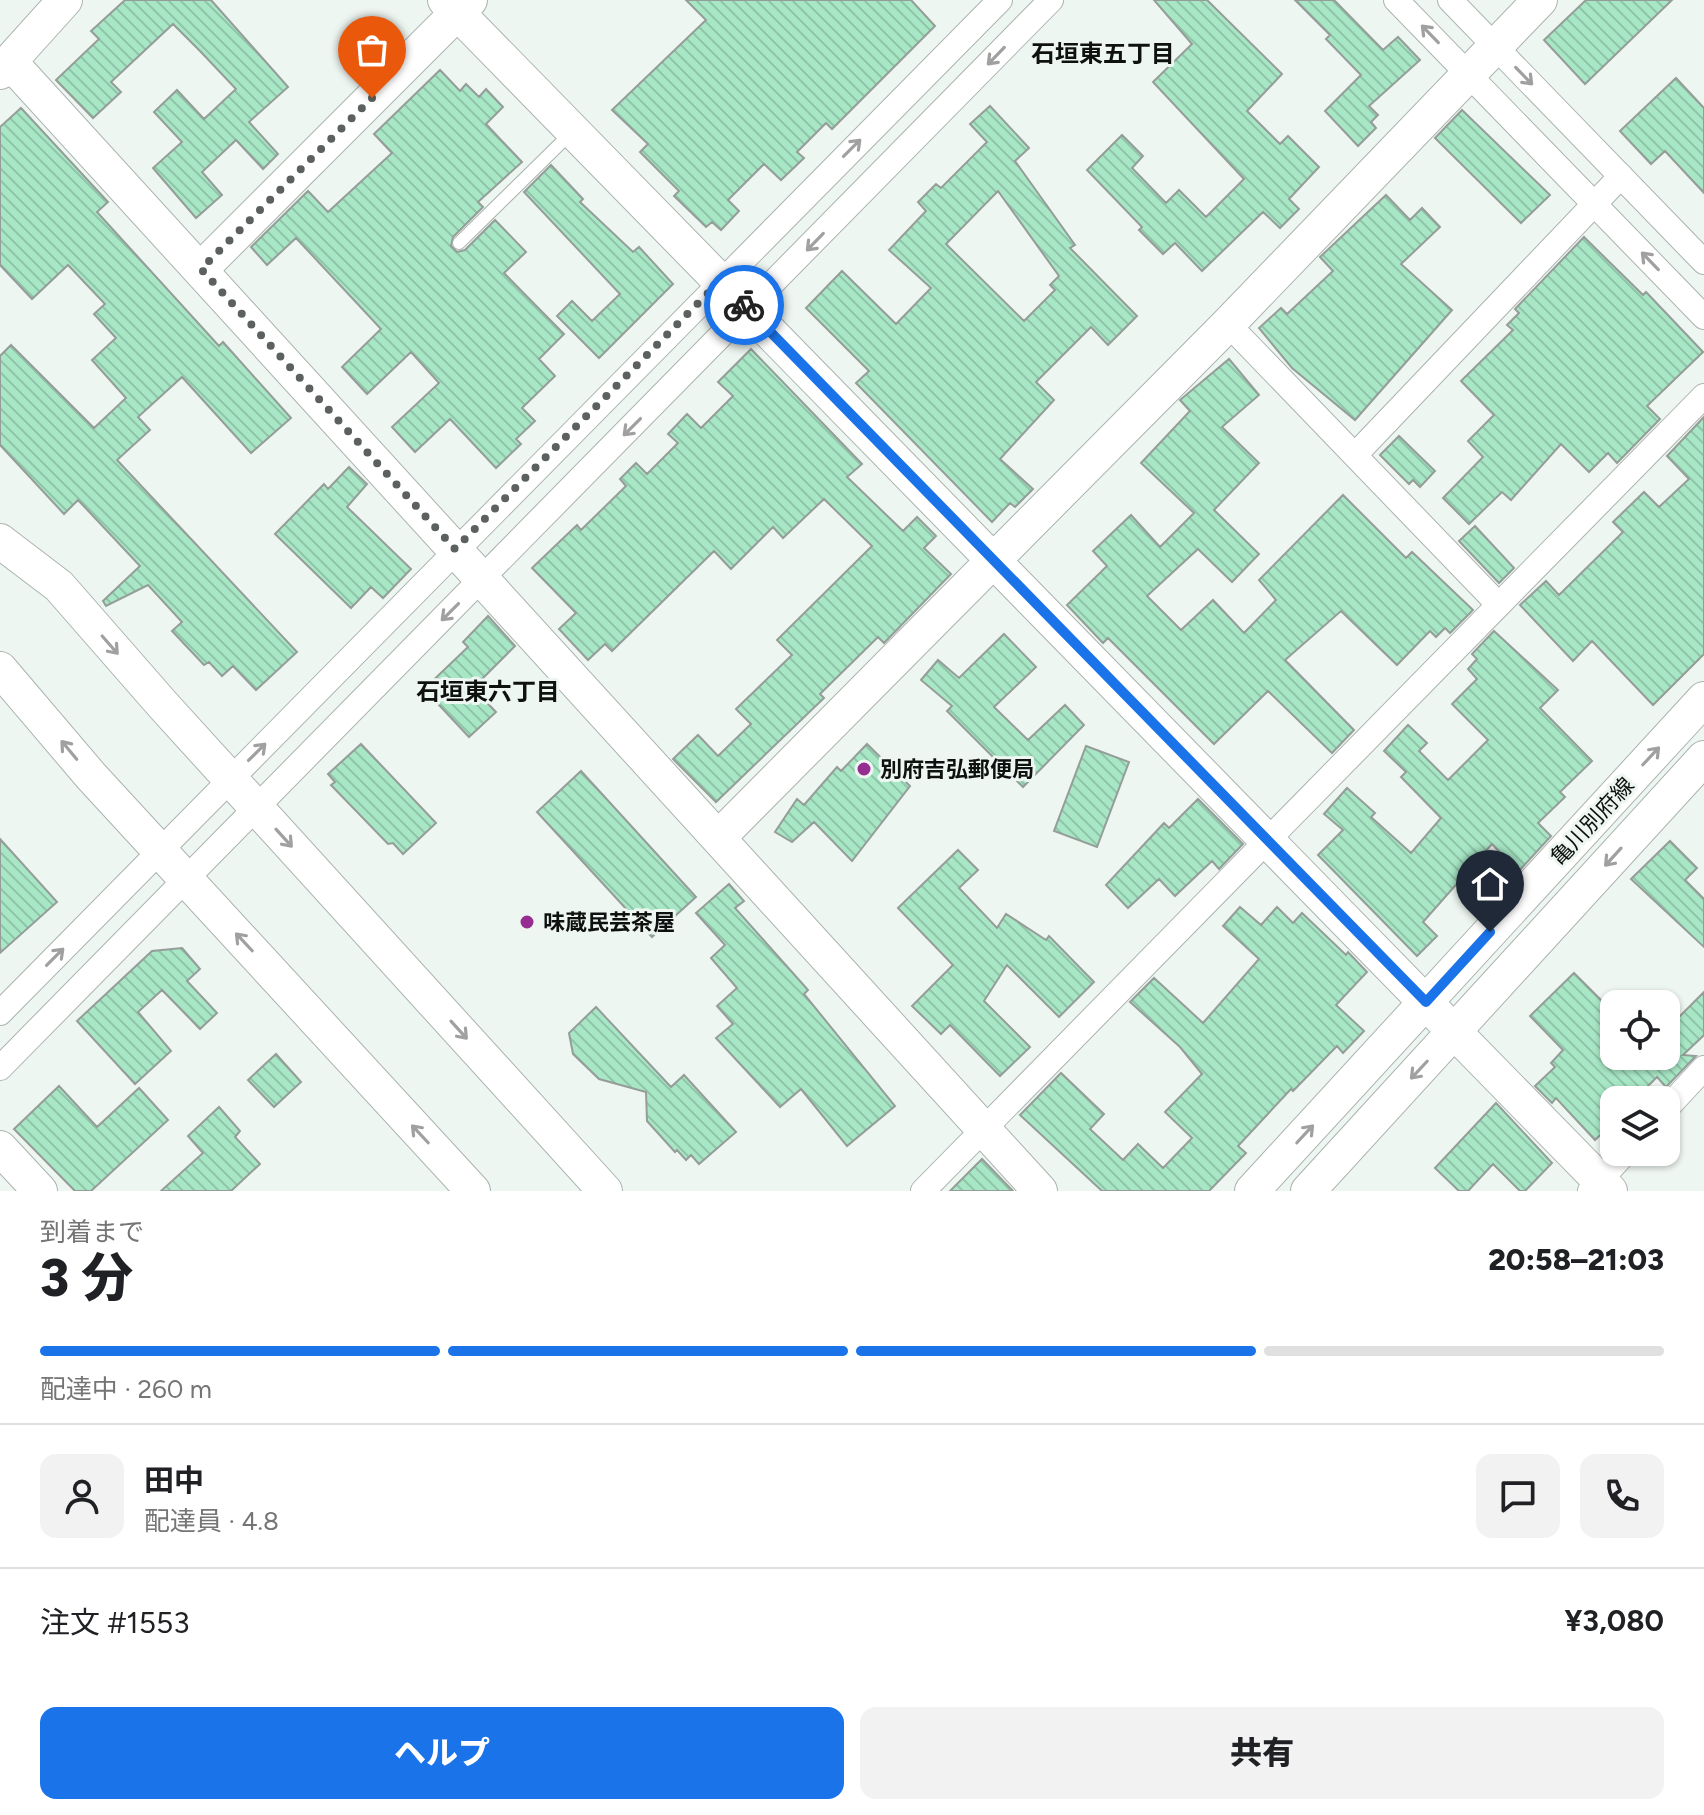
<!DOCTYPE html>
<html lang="ja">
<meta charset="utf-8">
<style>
:root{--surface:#fff;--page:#f2f2f2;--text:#202124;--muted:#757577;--line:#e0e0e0;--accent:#1a73e8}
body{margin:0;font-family:Figtree,"Noto Sans JP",sans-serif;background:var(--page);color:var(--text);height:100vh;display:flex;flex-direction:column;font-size:30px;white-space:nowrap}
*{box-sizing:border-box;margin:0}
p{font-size:26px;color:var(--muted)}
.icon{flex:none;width:44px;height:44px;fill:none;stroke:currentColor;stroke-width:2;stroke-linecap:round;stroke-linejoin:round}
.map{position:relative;height:1191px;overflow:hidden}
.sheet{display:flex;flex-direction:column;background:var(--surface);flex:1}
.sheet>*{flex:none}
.controls{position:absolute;left:1600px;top:990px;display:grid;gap:16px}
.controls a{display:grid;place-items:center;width:80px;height:80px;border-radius:16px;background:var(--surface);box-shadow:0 2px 6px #0004;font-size:40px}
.pin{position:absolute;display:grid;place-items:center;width:68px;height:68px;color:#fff;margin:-82px -34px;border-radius:50% 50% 50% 0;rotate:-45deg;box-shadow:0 0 8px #0007}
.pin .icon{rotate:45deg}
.courier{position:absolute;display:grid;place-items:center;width:80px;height:80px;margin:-40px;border:6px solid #1a73e8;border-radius:50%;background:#fff;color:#222;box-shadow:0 2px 10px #0007}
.headline em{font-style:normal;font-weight:800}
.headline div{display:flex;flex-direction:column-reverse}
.headline{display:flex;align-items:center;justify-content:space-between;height:136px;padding:0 40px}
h1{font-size:52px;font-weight:800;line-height:60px}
.bar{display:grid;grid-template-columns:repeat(4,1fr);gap:12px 8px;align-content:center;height:96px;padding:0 40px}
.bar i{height:10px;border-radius:6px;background:var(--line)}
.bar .selected{background:var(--accent)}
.bar p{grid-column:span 4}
.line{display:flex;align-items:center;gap:20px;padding:0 40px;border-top:2px solid var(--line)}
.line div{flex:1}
.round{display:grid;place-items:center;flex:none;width:84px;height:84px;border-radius:16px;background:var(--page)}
.primary-button{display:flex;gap:16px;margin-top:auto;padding:16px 40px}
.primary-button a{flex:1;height:92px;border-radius:16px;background:var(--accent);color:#fff;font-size:32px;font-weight:800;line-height:92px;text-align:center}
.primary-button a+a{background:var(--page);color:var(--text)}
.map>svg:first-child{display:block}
.building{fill:url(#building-back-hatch);stroke:#959d98;stroke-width:2;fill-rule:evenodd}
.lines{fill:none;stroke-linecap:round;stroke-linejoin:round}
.lane-casing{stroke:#abb3af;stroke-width:14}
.street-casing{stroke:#abb3af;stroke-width:26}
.secondary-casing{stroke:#abb3af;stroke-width:36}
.lane{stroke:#fff;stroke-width:12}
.street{stroke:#fff;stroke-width:24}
.secondary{stroke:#fff;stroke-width:34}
.oneway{stroke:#9fa09f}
.done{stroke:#5c615e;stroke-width:8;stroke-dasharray:0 14.4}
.route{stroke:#1a73e8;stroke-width:10}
.poi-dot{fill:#962e92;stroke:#eef6f1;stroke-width:3}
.labels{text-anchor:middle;stroke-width:6;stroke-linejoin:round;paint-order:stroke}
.poi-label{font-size:22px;font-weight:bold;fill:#0e110f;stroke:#eef6f1;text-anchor:start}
.street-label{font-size:22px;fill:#0e110f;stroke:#eef6f1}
.neighbourhood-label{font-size:24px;font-weight:bold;fill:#0e110f;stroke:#eef6f1}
</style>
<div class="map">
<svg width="1704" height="1191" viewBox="0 0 1704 1191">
<defs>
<pattern id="building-back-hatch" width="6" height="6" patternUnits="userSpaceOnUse" patternTransform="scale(2)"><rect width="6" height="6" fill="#a8e7c6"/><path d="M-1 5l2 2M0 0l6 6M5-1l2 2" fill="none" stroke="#8fc5a9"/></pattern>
</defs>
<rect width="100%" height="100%" fill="#eef6f1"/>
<path class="building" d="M125 0H211L288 87 249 122 278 154 263 169 236 140 202 172 222 195 196 218 153 168 182 142 154 112 177 90 204 119 236 89 200 51 173 24 111 82 121 92 93 118 56 80 99 39 91 31Z
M686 0H911L935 26 832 129 826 123 797 152 804 158 781 180 764 164 728 200 739 211 721 230 712 222 706 227 674 196 679 191 640 152 648 144 612 110 706 20Z
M1154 0H1207L1282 74 1247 111 1280 144 1288 136 1319 167 1289 199 1299 209 1280 228 1263 212 1202 271 1175 243 1163 254 1139 230 1142 227 1087 170 1122 135 1143 156 1132 168 1166 203 1179 190 1206 217 1244 179 1153 82 1192 44Z
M1295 0H1334L1383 50 1398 37 1420 60 1369 106 1378 115 1371 122 1376 128 1358 146 1325 111 1361 75 1326 39 1330 35Z
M1586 0H1672L1585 84 1544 40Z
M440 70 460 91 466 84 479 97 486 89 503 107 486 124 522 162 478 202 483 207 453 237 451 246 457 252 465 250 495 220 526 252 504 273 564 334 539 359 555 376 522 408 535 421 516 439 521 444 496 468 450 419 415 452 392 427 439 383 411 352 367 394 342 367 381 329 296 238 267 265 251 247 308 191 328 212 392 153 374 134Z
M1676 78 1704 108V193L1665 151 1651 164 1620 131Z
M990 106 1029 148 1015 161 1075 245 1070 248 1137 316 1108 345 1091 327 1036 382 1054 400 1000 459 1033 489 1015 507 1010 503 992 522 856 383 869 371 806 308 842 271 896 324 931 288 889 250 926 211 918 202 936 184 941 188 987 142 970 124ZM998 191 1059 276 1050 285 1055 290 1024 321 946 244Z
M21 108 108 202 97 212 219 346 223 342 291 418 251 453 182 377 138 417 150 430 117 460 297 652 256 690 233 666 222 676 209 662 204 665 172 631 182 622 148 585 106 606 103 601 140 566 78 500 64 514 0 445V356L11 345 94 428 126 398 92 360 116 338 94 314 105 304 68 265 32 299 0 265V127Z
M1462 110 1550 195 1521 223 1435 138Z
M551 165 583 199 580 202 633 252 639 247 673 284 599 358 557 316 572 301 592 321 620 294 524 192Z
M1386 195 1410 220 1422 208 1440 227 1401 264 1452 310 1355 420 1292 368 1259 328 1281 308 1287 314 1333 271 1320 257Z
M1584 237 1643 295 1646 292 1703 352 1647 406 1660 419 1617 463 1608 453 1589 472 1561 444 1511 500 1502 492 1469 524 1443 498 1483 457 1468 441 1494 415 1461 381 1513 330 1507 325 1519 313 1515 309Z
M751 349 862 464 847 477 903 531 917 517 936 536 924 548 951 574 884 643 878 637 820 694 824 698 716 802 673 759 698 735 718 756 751 724 736 709 792 655 777 640 872 546 824 499 783 538 773 527 731 569 714 551 612 651 605 644 588 660 559 629 576 613 532 568 577 525 581 530 626 486 620 479 636 463 647 474 678 443 668 434 687 414 701 428 733 396 718 382Z
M1229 359 1259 395 1222 427 1259 463 1214 510 1259 554 1232 582 1198 549 1147 596 1181 630 1213 600 1244 633 1276 600 1259 580 1343 495 1406 558 1412 552 1473 610 1450 633 1445 628 1436 637 1430 631 1397 665 1341 611 1285 660 1354 730 1332 753 1268 691 1214 744 1108 638 1103 643 1067 605 1107 566 1093 551 1131 515 1160 547 1194 513 1141 463 1190 411 1180 400Z
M1704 417V654L1653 705 1592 641 1573 661 1520 605 1546 581 1559 595 1623 532 1613 522 1644 492 1659 507 1689 479 1667 456Z
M1399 436 1435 471 1420 487 1413 480 1409 484 1380 455Z
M349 467 367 484 347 507 411 569 383 598 371 587 351 608 275 534 324 484 328 489Z
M1475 526 1514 568 1499 583 1459 541Z
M488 616 515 646 473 688 496 712 469 737 424 689 468 647 463 642Z
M1494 631 1558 690 1540 708 1592 761 1560 792 1565 797 1538 823 1551 836 1518 872 1492 844 1423 922 1437 936 1417 956 1318 855 1343 830 1324 814 1347 788 1375 813 1371 817 1411 853 1441 818 1401 777 1406 772 1384 751 1408 725 1427 743 1419 751 1448 780 1488 740 1452 704 1477 679 1468 669 1477 659 1472 654Z
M1004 634 1036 667 994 707 1028 740 1065 705 1084 725 1023 787 947 711 952 706 921 680 938 660 959 678Z
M361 744 436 823 403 854 393 843 388 844 331 785 335 782 328 774Z
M867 744 910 786 852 861 814 822 792 842 775 832 797 799 804 805 837 767 841 771Z
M1086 746 1129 762 1097 847 1054 831Z
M581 771 696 897 652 937 537 812Z
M1198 799 1243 844 1219 869 1212 861 1175 896 1159 879 1128 908 1106 885 1164 823 1169 828Z
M0 839 57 902 0 953Z
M1670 841 1697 868 1685 880 1704 899V947L1631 879Z
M958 850 978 870 959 888 997 928 1006 914 1046 940 1049 936 1094 982 1059 1017 1007 965 984 1001 1030 1047 1000 1076 950 1025 941 1034 912 1006 953 965 898 908Z
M729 884 744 901 735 908 808 990 804 994 895 1106 847 1146 801 1089 780 1107 716 1038 733 1024 717 1006 737 988 711 958 725 945 696 913Z
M1240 907 1261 925 1277 907 1293 923 1302 913 1346 955 1348 952 1367 972 1336 1005 1364 1031 1343 1053 1337 1046 1293 1091 1291 1089 1238 1146 1246 1153 1209 1191H1102L1020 1115 1061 1073 1104 1114 1090 1129 1123 1160 1138 1144 1163 1168 1192 1138 1165 1112 1202 1074 1180 1047 1130 1002 1154 978 1203 1023 1259 959 1223 926Z
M182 948 200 969 187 981 217 1013 200 1029 162 990 138 1012 171 1051 135 1084 77 1021 152 951Z
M1574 973 1614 1013V1056H1666V1030L1704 992V1035L1683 1055 1696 1056 1666 1087 1657 1077 1634 1100H1614V1122L1595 1140 1556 1098 1552 1103 1535 1086 1555 1067 1551 1063 1563 1050 1530 1016Z
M596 1007 671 1087 684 1075 736 1132 699 1164 691 1155 686 1160 677 1150 675 1152 647 1121 646 1092 599 1079 573 1054 569 1033Z
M276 1054 301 1082 274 1107 248 1080Z
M59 1086 97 1127 139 1088 168 1120 91 1191H75L14 1129Z
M1496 1103 1552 1163 1525 1191H1520L1493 1164 1468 1191H1459L1435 1168Z
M219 1107 240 1131 235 1137 260 1164 231 1191H161L203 1153 188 1136Z
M982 1159 1013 1191H950Z"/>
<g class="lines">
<g class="lane-casing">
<path id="lane" d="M459 243 571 133"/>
</g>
<g class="street-casing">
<path id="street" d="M1396 0 1704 317
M1450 0 1704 262
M1228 324 1498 604
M1356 454 1621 176
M0 1013 1000 0
M0 1068 1051 0
M1666 1109 1704 1068
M923 1191 1704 396
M1590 1191 1626 1152"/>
</g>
<g class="secondary-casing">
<path id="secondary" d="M445 0 1610 1191
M10 62 1040 1191
M0 72 65 0
M201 269 470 0
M0 541 59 586 163 705 605 1191
M0 669 91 776 473 1191
M718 838 1228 324 1540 0
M0 1148 40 1191
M1252 1191 1704 699
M1308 1191 1704 758"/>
</g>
<use href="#lane" class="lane"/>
<use href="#street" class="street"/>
<use href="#secondary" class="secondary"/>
</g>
<defs><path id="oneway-shaft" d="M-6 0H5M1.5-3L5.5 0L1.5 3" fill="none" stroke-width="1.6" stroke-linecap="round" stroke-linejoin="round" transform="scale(2)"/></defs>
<g class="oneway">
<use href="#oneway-shaft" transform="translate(1430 34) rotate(-134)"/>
<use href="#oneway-shaft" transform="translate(996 56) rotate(134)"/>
<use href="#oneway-shaft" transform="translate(1524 76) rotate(46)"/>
<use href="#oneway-shaft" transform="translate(852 148) rotate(-45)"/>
<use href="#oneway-shaft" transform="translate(815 242) rotate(134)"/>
<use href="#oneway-shaft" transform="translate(1650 261) rotate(-134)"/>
<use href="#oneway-shaft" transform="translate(632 427) rotate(135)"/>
<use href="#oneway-shaft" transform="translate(450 612) rotate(135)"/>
<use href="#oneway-shaft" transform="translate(110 645) rotate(49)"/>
<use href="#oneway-shaft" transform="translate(69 750) rotate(-130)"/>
<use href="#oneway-shaft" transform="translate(257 752) rotate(-45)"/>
<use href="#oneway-shaft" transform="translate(1651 756) rotate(-47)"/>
<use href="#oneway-shaft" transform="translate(284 838) rotate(48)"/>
<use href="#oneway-shaft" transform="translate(1613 857) rotate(132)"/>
<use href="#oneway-shaft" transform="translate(244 942) rotate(-133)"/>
<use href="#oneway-shaft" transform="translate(55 957) rotate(-45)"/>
<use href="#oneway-shaft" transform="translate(459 1030) rotate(48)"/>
<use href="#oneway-shaft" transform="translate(1419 1070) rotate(133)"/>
<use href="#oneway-shaft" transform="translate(420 1134) rotate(-133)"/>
<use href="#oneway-shaft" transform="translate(1305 1134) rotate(-47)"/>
</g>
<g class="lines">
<path class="done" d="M372 98 201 269 455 549 720 281 744 305"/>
<path class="route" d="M744 305 1426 1002 1490 932"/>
</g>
<g class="poi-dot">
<circle cx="864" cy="769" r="8"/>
<circle cx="527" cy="922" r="8"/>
</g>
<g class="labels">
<g class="poi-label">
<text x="880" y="777">別府吉弘郵便局</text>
<text x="543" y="930">味蔵民芸茶屋</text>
</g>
<g class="street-label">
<text transform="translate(1592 821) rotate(-47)" y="8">亀川別府線</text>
</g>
<g class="neighbourhood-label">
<text x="1103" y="62">石垣東五丁目</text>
<text x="488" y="700">石垣東六丁目</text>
</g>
</g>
</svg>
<div class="controls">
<a><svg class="icon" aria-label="locate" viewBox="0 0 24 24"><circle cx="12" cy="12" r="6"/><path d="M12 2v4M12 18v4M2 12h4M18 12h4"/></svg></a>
<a><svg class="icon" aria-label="layers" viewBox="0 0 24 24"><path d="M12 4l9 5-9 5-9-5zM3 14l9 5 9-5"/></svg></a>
</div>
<div class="pin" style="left:372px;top:98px;background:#ea580c"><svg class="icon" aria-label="bag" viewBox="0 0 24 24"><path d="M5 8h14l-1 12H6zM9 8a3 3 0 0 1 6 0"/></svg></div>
<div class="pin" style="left:1490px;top:932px;background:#1f2937"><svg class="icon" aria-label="home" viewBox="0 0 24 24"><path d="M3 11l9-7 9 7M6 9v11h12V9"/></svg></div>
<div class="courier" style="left:744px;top:305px"><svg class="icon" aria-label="bike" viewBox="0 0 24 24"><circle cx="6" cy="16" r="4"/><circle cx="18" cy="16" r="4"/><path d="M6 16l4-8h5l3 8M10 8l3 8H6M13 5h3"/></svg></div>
</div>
<section class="sheet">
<div class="headline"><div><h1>3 分</h1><p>到着まで</p></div><em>20:58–21:03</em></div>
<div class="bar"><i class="selected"></i><i class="selected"></i><i class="selected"></i><i></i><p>配達中 · 260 m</p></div>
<div class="line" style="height:144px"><a class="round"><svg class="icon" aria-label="person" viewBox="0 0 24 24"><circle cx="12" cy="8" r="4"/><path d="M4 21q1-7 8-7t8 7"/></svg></a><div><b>田中</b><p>配達員 · 4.8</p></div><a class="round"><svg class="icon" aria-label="chat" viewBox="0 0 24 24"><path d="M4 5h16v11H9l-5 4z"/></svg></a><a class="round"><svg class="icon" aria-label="phone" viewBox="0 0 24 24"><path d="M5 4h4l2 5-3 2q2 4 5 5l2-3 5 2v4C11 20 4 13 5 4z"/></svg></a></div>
<div class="line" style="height:104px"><div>注文 #1553</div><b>¥3,080</b></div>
<div class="primary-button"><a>ヘルプ</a><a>共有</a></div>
</section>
